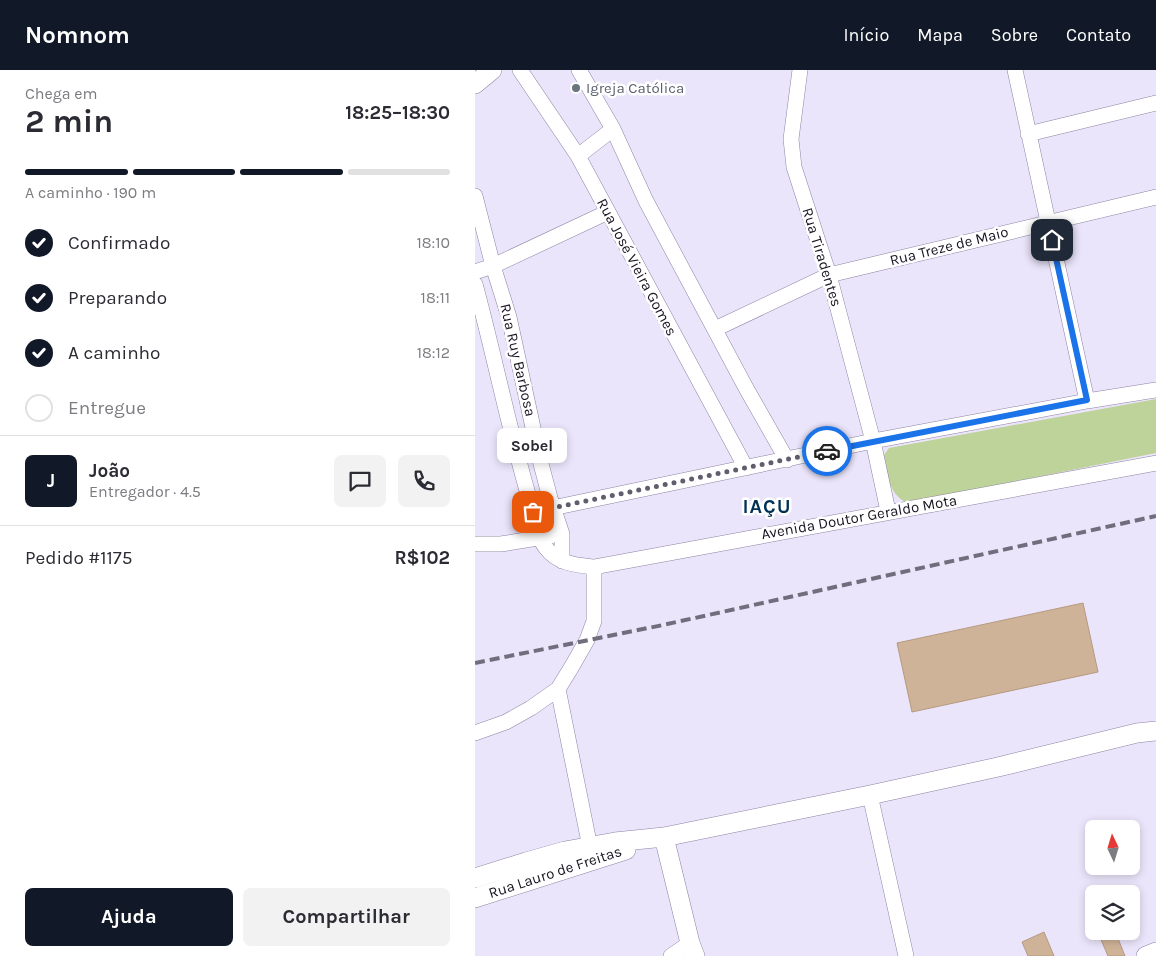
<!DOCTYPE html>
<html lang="pt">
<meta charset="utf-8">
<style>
:root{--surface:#fff;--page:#f2f2f3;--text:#2b2b33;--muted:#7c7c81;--line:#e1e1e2;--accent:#111827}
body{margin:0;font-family:Karla,sans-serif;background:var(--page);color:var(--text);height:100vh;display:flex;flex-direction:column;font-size:19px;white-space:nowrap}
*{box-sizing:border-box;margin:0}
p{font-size:16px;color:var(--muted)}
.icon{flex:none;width:28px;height:28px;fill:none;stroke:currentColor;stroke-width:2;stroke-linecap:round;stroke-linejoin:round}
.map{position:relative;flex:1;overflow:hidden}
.details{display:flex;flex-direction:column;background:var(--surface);width:475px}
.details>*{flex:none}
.needle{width:32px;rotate:356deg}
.controls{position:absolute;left:610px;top:750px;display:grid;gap:10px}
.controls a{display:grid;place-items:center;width:55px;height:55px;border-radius:8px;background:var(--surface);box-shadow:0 2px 8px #0003;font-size:25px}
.pin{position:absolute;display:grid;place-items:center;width:42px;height:42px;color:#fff;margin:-21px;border-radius:10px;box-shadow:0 2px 8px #0006}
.courier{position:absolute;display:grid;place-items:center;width:50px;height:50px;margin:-25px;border:4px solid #1a73e8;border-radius:50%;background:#fff;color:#222;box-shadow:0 1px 6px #0007}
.bubble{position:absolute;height:35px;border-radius:8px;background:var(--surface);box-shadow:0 2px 8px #0003;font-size:16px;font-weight:700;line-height:35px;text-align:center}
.head em{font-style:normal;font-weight:700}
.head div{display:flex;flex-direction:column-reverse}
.head{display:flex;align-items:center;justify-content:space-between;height:85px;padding:0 25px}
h1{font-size:32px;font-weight:700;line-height:38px}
.bar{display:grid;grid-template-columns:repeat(4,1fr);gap:8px 5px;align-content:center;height:60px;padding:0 25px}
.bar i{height:6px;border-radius:4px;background:var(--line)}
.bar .on{background:var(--accent)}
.bar p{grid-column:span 4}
.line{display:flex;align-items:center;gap:12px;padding:0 25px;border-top:1px solid var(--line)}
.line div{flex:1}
.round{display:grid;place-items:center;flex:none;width:52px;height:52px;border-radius:8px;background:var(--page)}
ol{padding:0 25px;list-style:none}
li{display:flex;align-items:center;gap:15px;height:55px}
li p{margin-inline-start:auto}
li .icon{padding:5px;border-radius:50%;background:var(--accent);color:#fff;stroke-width:4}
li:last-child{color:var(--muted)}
li i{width:28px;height:28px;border:2px solid var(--line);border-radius:50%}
.primary-button{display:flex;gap:10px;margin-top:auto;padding:10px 25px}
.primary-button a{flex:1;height:58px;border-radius:8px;background:var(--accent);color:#fff;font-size:20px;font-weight:700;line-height:58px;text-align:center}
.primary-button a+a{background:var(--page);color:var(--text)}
header{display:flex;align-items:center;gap:30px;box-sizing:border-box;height:70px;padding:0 25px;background:var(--accent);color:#fff}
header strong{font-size:24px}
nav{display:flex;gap:28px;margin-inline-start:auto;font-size:18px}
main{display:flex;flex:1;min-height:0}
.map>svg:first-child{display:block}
.green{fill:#bed39a}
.building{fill:#cfb398;stroke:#b59a80}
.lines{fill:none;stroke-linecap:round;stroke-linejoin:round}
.minor-casing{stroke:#8d83a3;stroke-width:16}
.tertiary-casing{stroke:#8d83a3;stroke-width:20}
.minor{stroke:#fff;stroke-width:15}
.tertiary{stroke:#fff;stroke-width:19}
.rail{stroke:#726d7d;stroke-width:4;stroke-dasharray:10 5;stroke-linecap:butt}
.done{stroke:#625d6d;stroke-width:5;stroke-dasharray:0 9}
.route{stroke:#1a73e8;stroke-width:6}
.worship-dot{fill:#6b7280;stroke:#fff;stroke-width:2}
.labels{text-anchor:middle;stroke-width:5;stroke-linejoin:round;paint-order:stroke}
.worship-label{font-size:15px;fill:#5b616d;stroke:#fff;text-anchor:start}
.street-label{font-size:15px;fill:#181420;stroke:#fff}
.district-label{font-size:20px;font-weight:bold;letter-spacing:1px;fill:#003155;stroke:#fff}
</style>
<header>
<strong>Nomnom</strong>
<nav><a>Início</a><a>Mapa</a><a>Sobre</a><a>Contato</a></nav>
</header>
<main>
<section class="details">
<div class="head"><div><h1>2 min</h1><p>Chega em</p></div><em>18:25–18:30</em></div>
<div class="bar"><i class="on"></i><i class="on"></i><i class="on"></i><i></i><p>A caminho · 190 m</p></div>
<ol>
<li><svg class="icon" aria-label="check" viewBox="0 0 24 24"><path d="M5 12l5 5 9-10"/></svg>Confirmado<p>18:10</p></li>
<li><svg class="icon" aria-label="check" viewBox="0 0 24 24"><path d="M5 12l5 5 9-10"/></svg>Preparando<p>18:11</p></li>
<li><svg class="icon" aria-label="check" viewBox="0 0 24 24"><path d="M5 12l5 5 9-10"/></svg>A caminho<p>18:12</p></li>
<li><i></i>Entregue</li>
</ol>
<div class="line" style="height:90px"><b class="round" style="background:var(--accent);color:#fff">J</b><div><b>João</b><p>Entregador · 4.5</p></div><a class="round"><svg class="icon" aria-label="chat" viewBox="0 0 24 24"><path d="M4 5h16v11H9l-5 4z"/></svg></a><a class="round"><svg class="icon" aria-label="phone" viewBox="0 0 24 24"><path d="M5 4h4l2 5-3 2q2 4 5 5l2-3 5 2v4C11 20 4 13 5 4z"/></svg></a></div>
<div class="line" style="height:65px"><div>Pedido #1175</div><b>R$102</b></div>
<div class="primary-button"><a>Ajuda</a><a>Compartilhar</a></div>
</section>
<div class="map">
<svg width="681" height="886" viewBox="0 0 681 886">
<rect width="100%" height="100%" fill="#ebe5fb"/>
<path class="green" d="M681 329V383L433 433C413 425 413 404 409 385L414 378Z"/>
<path class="building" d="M608 533 623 602 437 642 422 573Z
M634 861H640L650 886H633L624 865Z
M569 862 579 886H553L547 872Z"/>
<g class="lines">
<g class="minor-casing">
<path id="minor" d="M45 0 103 86 271 398
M104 0 138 59 171 131 271 318 312 390
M325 0 316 69 319 97 354 205 398 371 413 441
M540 0 612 331
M553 64 681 33
M103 86 138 59
M0 126 18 196 34 247 65 390 75 428 87 464V491
M0 202 18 196 133 142
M0 214C19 284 33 355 53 424 58 441 60 464 71 478 83 494 101 495 119 497L681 393
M240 259 354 205 681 127
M58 442 398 371 612 331 681 320
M0 474H26L75 466
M83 619 117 787
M0 663 31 652 56 638 83 619 96 598 112 570 119 551V497
M395 725 431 886
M196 886 215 873"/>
</g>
<g class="tertiary-casing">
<path id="tertiary" d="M0 14 17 0
M189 767 215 873 220 886
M0 808 51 792 90 781 140 772 189 767 395 725 523 697 662 663 681 661
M0 828 151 780
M671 886 681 882"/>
</g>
<use href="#minor" class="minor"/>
<use href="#tertiary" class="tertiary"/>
<path class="rail" d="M0 593 188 555 681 446"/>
</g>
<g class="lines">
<path class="done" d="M58 442 352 381"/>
<path class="route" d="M352 381 612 330 577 170"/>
</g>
<circle class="worship-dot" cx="101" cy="18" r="5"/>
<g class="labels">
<g class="worship-label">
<text x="111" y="23">Igreja Católica</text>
</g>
<g class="street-label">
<text transform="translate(474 176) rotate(-14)" y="5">Rua Treze de Maio</text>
<text transform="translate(347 187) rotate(73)" y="5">Rua Tiradentes</text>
<text transform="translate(162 197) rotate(62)" y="5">Rua José Vieira Gomes</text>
<text transform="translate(43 290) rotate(77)" y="5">Rua Ruy Barbosa</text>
<text transform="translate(384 447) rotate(-10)" y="5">Avenida Doutor Geraldo Mota</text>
<text transform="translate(80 802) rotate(-18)" y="5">Rua Lauro de Freitas</text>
</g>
<g class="district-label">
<text x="292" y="443">IAÇU</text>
</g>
</g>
</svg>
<div class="controls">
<a><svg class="needle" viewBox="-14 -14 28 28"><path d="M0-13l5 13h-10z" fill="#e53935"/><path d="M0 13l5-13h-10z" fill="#7c7c81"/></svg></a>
<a><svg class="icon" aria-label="layers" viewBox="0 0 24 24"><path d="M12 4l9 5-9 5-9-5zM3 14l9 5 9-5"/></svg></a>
</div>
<div class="pin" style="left:58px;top:442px;background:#ea580c"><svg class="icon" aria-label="bag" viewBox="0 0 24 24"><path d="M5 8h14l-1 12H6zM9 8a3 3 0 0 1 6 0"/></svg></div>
<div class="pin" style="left:577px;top:170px;background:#1f2937"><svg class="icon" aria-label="home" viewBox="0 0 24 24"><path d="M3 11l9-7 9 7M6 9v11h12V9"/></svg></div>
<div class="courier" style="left:352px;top:381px"><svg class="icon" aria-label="car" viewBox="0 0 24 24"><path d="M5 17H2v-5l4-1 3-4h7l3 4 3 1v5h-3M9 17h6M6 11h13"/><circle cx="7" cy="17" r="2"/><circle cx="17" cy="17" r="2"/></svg></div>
<div class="bubble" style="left:22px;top:358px;width:70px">Sobel</div>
</div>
</main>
